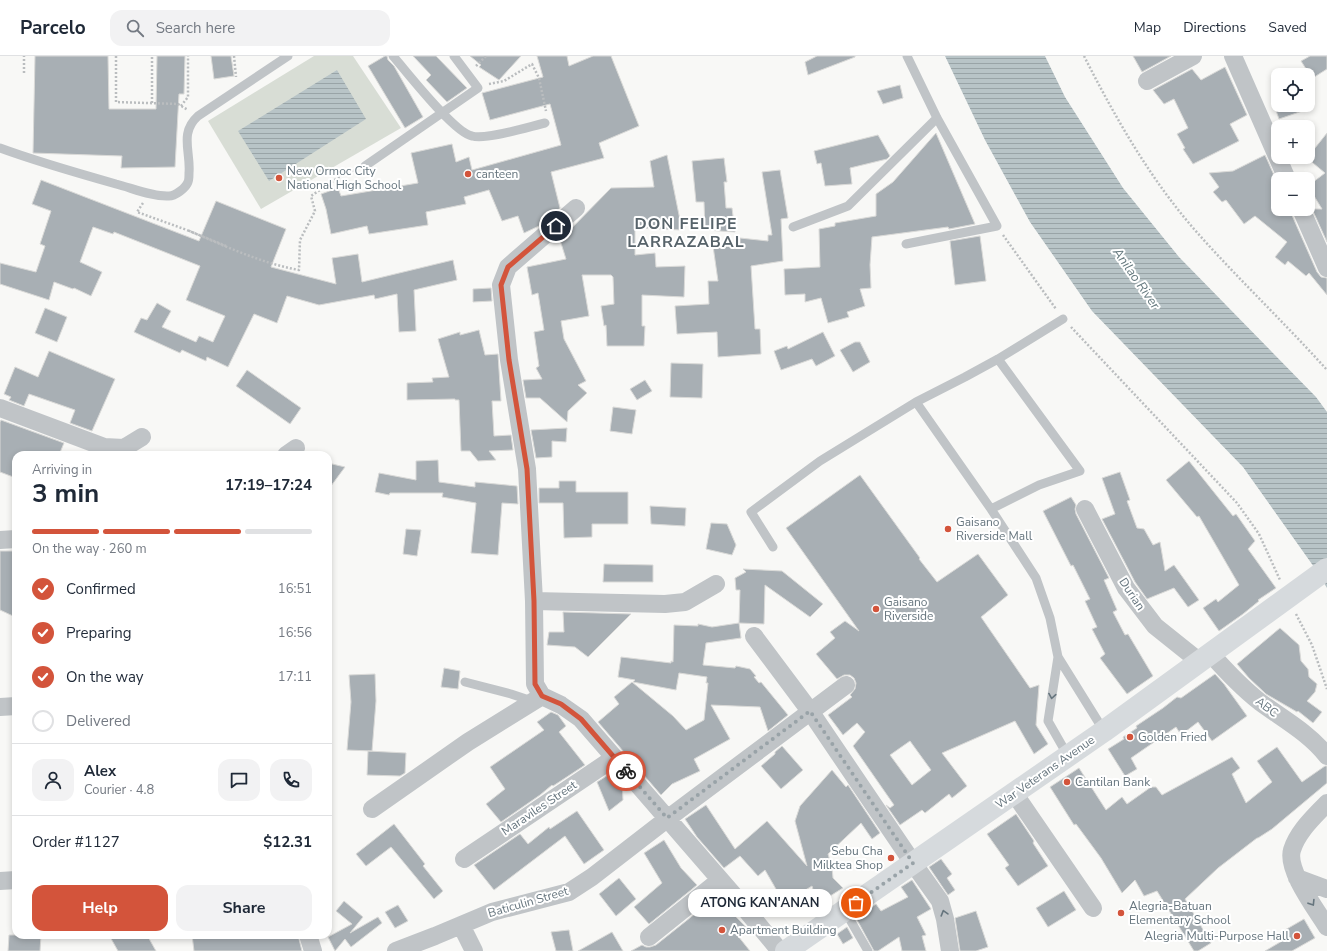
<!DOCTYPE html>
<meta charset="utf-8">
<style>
:root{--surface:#fff;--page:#f2f2f3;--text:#1f2937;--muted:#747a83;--line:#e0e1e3;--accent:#d3543b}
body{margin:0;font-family:"Nunito Sans",sans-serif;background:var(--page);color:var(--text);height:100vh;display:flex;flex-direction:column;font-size:15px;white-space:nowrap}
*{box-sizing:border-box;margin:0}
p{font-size:13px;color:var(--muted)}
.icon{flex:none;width:22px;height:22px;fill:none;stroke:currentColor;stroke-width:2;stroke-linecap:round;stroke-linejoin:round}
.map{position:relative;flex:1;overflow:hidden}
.side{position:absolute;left:12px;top:395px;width:320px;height:488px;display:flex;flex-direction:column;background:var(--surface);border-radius:12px;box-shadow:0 2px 6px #0003}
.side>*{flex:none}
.buttons{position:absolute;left:1271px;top:12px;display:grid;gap:8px}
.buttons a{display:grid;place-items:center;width:44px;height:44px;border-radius:8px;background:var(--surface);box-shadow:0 2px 6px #0003;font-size:20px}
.pin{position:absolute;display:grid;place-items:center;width:34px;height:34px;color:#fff;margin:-17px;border:2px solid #fff;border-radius:50%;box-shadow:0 1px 4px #0007}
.courier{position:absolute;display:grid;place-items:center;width:40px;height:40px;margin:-20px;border:3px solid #d3543b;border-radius:50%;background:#fff;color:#222;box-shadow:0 1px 5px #0007}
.bubble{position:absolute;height:28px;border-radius:12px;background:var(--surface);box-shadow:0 2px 6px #0003;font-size:13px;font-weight:700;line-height:28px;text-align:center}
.headline em{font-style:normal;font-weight:700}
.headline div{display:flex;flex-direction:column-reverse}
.headline{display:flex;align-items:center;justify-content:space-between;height:68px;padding:0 20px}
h1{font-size:26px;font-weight:700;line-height:30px}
.bar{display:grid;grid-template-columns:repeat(4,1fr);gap:6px 4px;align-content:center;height:48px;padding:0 20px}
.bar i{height:5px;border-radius:3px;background:var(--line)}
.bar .on{background:var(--accent)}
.bar p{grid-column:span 4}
.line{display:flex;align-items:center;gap:10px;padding:0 20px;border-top:1px solid var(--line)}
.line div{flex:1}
.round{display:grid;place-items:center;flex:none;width:42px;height:42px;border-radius:12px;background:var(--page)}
ol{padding:0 20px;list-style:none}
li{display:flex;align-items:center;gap:12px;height:44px}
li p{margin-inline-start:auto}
li .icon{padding:4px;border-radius:50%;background:var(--accent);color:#fff;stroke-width:4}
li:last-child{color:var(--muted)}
li i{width:22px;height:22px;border:2px solid var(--line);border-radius:50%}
.action{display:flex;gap:8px;margin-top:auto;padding:8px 20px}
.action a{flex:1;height:46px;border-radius:12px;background:var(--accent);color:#fff;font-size:16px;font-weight:700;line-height:46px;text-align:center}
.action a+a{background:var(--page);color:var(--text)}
header{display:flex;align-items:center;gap:24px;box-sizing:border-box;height:56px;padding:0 20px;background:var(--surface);border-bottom:1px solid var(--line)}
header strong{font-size:19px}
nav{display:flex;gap:22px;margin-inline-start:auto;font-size:14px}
.search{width:280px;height:36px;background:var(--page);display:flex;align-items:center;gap:10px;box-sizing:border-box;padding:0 14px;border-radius:12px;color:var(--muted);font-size:15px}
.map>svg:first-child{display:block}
.garden{fill:#d8ddd5}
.water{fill:url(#water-rules)}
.building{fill:#a8afb4;stroke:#dadad8;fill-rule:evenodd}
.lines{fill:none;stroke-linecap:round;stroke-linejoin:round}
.path{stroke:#babdbf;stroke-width:2.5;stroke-dasharray:2 2;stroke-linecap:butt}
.service{stroke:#c0c4c7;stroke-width:9}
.minor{stroke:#c0c4c7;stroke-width:18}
.secondary{stroke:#d6dadd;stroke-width:22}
.oneway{stroke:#66757e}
.done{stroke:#99a3a8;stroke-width:4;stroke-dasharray:0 7.2}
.route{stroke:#d3543b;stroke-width:5}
.poi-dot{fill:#d3543b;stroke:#fff;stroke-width:1.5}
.labels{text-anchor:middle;stroke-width:4;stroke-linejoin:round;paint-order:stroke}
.poi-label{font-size:12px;fill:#66757e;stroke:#fff;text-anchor:start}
.street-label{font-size:12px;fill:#66757e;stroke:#fff}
.water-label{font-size:13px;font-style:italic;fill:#667a7f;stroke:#fff}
.district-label{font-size:16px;font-weight:bold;letter-spacing:1px;fill:#57636a;stroke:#fff}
</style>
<header>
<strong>Parcelo</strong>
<div class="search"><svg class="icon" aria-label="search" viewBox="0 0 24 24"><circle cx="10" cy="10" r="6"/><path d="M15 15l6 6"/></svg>Search here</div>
<nav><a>Map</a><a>Directions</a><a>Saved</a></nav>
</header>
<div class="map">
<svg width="1327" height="895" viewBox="0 0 1327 895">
<defs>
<pattern id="water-rules" width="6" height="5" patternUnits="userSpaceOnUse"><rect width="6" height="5" fill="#b8c4c7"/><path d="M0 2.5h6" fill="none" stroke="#99a4a7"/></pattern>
</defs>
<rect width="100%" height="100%" fill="#f8f8f6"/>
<path class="garden" d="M314 0H353L401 72 261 153 208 65Z"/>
<path class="water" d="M945 0H1045L1065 41 1123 132 1179 201 1316 341 1327 356V532L1314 511 1243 411 1092 255 1030 166 985 84Z
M337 14 366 63 269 125 238 75Z"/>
<path class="building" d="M35 0H108L109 53H156L157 0H185L184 38H179L175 111 121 112 122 100 33 97Z
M211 0H231L234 20 214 23Z
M385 0H387L388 4 394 10 423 61 405 72 368 10Z
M413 0H436L467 32 447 46 426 24 431 19Z
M470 0H521L499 24 479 11 481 9Z
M537 0H567L569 10 593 0H611L639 70 599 87 604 102 551 116 560 152 539 170 524 177 518 160 502 165 489 134 464 141 466 148 426 156 428 169 369 178 367 170 331 178 326 153 321 138 338 132 341 140 418 127 411 97 452 88 456 106 469 101 472 114 561 89 550 48 490 64 482 37 543 21Z
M817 0H855V1L808 19 805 6Z
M1133 0H1171L1142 16Z
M1310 0H1327V13L1308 25V16L1301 5Z
M1225 11 1247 59 1230 68 1239 85 1193 108 1183 93 1185 92 1177 78 1188 72 1174 43 1164 48 1153 34 1192 13 1201 24Z
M900 29 903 42 883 48 877 35Z
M1274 49H1314V51L1279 63Z
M936 77 975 168 949 173 948 171 872 181 870 209 871 232 860 233 865 250 847 256 849 261 828 267 821 242 805 246V238L785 239 784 213 820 211 819 173 835 170V167L876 160V138L893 126Z
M1327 77V186L1312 153H1322L1308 130 1325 117 1307 102Z
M878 79 890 100 887 103 850 112 852 128 825 130 821 107 817 108 814 95Z
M667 99 682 174 635 172V199L655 197 656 211 685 210 684 241 642 239V270H645L644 290H607L606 269 604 270 601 250 614 248 613 221 611 219H582L589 260 561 265 564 283 586 325 578 329 587 337 568 355 567 366 540 342H526L523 324 542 323 536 312 539 310 534 276 544 274 538 237 532 239 527 211 566 203 560 184 611 132 654 131 650 105Z
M1265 99 1278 128V153H1291V157L1317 216 1321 221 1327 222V239L1309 217 1306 220 1288 205 1285 209 1275 201 1287 186 1255 160 1244 168 1226 144 1222 146 1213 136 1219 131 1209 117 1233 115Z
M724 102 727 126H724L726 152H732L735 176 705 174 704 146H696L692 105Z
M780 114 788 162 781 163 783 205 751 210 755 273H760L761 298 718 301 717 276 677 278 675 250 709 248 708 225H718L713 190 740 187V182L768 185V179H772L762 116Z
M41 124 199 185 216 145 286 173 271 211 336 228 332 202 358 198 362 226 453 204 457 224 414 234 416 275 399 276 397 238 375 243 374 239 319 249 287 240 277 267 254 258 228 311 207 301 206 305 182 294 180 297 134 276 141 262 147 264 157 247 171 255 162 271 196 286 199 280 213 286 225 260 186 244 200 210 114 176 113 178 93 171 80 206 102 216 91 240 74 232 73 233 54 226 49 244 0 228V207L36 216 45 190 40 188 51 155 32 148Z
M980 180 986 225 955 229 950 185Z
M491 232 492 245 473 246V233Z
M45 252 67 261 57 286 35 277Z
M479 274 485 299 498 298 501 345H492L494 380 511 379 513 394 489 395 496 404 478 405 470 395H461L459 344H455V343L407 344V327L433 326 432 322 449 321 438 283 460 276V279Z
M823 276 835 300 816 310 812 303 781 314 774 295 787 290 788 293Z
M855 286H860L870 306 853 316 840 294Z
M49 295 115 323 92 375 70 367 75 354 29 338 24 350 9 344 11 341 4 338 15 311 38 321Z
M671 307 703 308 702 342 670 341Z
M247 314 301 352 290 368 236 330Z
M645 324 652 335 637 344 630 333Z
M613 351 636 354 632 378 610 375Z
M1 364 64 387 59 399H16V422L0 416V366Z
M567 372 566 386 552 385V401L536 402 531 374Z
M438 404 439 426 475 431V426L517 430 518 448 502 447 498 499 471 497 476 447 442 441 443 437H390L389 439 375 436 379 417 416 424V405Z
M1189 405 1233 460 1236 458 1255 485 1248 493 1276 532 1258 544 1259 545 1243 558 1219 575 1203 552 1216 543 1218 546 1239 529 1199 460 1197 461 1166 424Z
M328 407 345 411 328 434Z
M1120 416 1130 444 1127 445 1137 472 1144 473 1153 489 1160 486 1165 515 1174 509 1199 544 1188 551 1174 532 1147 543 1135 526 1102 463 1115 458 1102 422Z
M860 419 920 502 919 503 937 526 978 498 1008 539 981 561 1030 632 1039 629 1036 669 1048 688 1034 698 1015 665 942 697 967 730 952 742 949 738 925 757 922 754 900 769 886 749 890 752 894 749 853 690 865 676 857 667 843 679 828 659 852 641 850 639 855 633 856 627 854 622 850 619H844L837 623 816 598 835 582 830 576 845 565 859 575 786 472ZM910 685 931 714 912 729 890 699Z
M559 425H576V436H628V468H592V481L564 482 563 447H539V432H559Z
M1071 441 1076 449 1075 453 1076 458 1109 522 1104 524 1117 554 1113 556 1125 579 1128 578 1153 620 1127 638 1100 602 1105 598 1092 573 1097 571 1085 545 1090 543 1073 509 1071 510 1043 455Z
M650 450 686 452 685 470 651 468Z
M711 467 727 468 736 489 732 499 706 493Z
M406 473 421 474 417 500 403 498Z
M0 495H16V546L13 560 0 554Z
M604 508 653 509V526H603Z
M743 513 782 515 823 548 810 561 765 529 764 568 739 567 740 534H736L735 522 746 516Z
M563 556 631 558 588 601 575 591 547 589 549 576H564Z
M739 567 741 582 706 587 703 609 735 612 736 610 750 613 756 620 754 621 759 627 761 626 788 659 768 675 760 651 711 649 730 683 694 703 700 715 672 728 661 739 598 666 619 648 614 641 632 626 673 660 686 674 704 664 708 627H706L707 621 679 617 676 634 633 626 635 624 618 621 621 601 671 607V605L673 606 674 569 698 570V568L712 571Z
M1280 572 1299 589 1301 605 1308 613 1309 621 1317 628 1315 636 1307 645 1322 656 1313 667 1298 655 1297 656 1266 638 1249 622 1237 608Z
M444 612 460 615 458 633 441 631Z
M375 618 376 645 372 695 347 694 351 646 349 619Z
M1215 618 1224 628 1247 660 1212 685 1198 666 1181 679 1176 671 1131 702 1137 713 1125 720 1108 693 1124 683 1123 681 1137 672 1136 670 1163 652 1177 641 1181 642Z
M551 656 558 659 566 670 559 676 585 709 553 730 552 729 540 739 501 766 486 748 505 733 490 711 544 674 537 666Z
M782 690 803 714 781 733 761 710 775 698V696Z
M1277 691 1302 726 1325 710H1327V727L1272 773 1258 782H1257L1218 812 1185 843 1211 887 1198 895H1194L1157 835 1144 840 1135 824 1122 837 1101 802 1076 768 1074 769 1050 731 1079 712 1106 754 1122 741 1127 748 1151 731H1156L1162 739 1232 701 1240 712 1232 718 1246 747 1272 726 1257 705Z
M368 695 406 697 405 717 400 720 367 719Z
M832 714 846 731 848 729 880 777 872 783 861 767 828 798 832 812 833 822 843 832 817 848 812 830 784 847 765 814 758 820 740 800 724 812 697 781 685 763 706 749 735 793 767 765 807 810 795 765 800 750Z
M613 716 622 726 623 744 609 755 597 726Z
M577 755 604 794 584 808 565 780 494 834 474 809 520 778 528 788 549 771 550 773Z
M1016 758 1034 785 1033 787 1048 810 1018 830 1005 812 1009 809 987 778Z
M394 768 425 808 423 810 443 835 434 843 391 791 366 810 356 798Z
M664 784 681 812 697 829 649 868 634 851 662 827 644 797Z
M941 803 952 818 947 822 955 834 948 839 929 811Z
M619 822 636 843 616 860 599 838Z
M912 824 931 853 917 861 926 879 922 880 926 895H902L899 881 878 895H874L856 862 876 848 881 855 908 841 901 831Z
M1064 835 1076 854 1048 871 1036 852Z
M716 841 746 871 738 880 750 895H631L642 889 646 891H650L656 889Z
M344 845 363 861 350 877 378 861 382 867 351 891 345 883 335 895 328 881 352 868 336 855Z
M398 849 408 865 395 872 385 856Z
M976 855 988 891 976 895H960L955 862Z
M1304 863 1315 882 1292 895H1265L1282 885 1278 878Z
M847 871 853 882 843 888 837 878Z
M569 874 573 895H556L551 876Z
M612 876 623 895H578Z
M9 879H41L40 895H8Z
M109 879H147L156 895H118Z
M192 879H298L302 895H194Z"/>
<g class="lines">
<path class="path" d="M116 0V46L178 48 188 54
M234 0 236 21
M1084 0C1115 61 1149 121 1194 173 1237 222 1284 266 1327 314
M476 10 486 0
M24 17V0
M489 28 504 25 532 8 539 22 546 55
M152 47V0
M181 50 188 41V0
M143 147 137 156 187 174
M1003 179 1056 253
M226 190 187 174C223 189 260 207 299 214L300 184 315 155 311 140 339 121 355 114
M1071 271 1237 447 1259 478 1280 524
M1296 558 1312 589 1327 633"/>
<path class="service" d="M393 0C407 16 454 77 472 80 487 84 528 71 545 67
M0 92C38 106 77 117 116 128 132 132 152 141 169 140 175 140 186 132 188 126 189 124 189 120 189 117 191 96 179 77 198 60L288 0
M365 110 478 32 454 0
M793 171 848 150 937 62
M906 188 997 170 937 62 907 0
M916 346 991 453 1036 522 1050 562 1058 601 1048 665 1068 700
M991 453 1039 429 1080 415 998 303
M773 491 751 456 820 405 916 346 965 321 998 303 1063 263
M1058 601 1104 675
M465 626 511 638 532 645
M845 855 868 895"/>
<path class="minor" d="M1233 0 1287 123
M1147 25 1193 0
M576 152 508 211 501 229 509 304 527 413 534 545 535 628 542 640 561 649 581 663 737 843 780 895
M1301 153 1327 212
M0 352 104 391 124 392 142 381
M286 399 296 392
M1085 453 1126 532 1155 570 1200 606
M0 484 16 483
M534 545 665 548 685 546 716 528
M754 580 810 655 913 807 940 845 945 863 950 895
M1211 598C1226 615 1241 631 1260 646 1283 663 1309 677 1327 700
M0 651 16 650
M1014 737 1093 852
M1327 747C1314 761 1298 775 1292 794 1286 814 1316 853 1327 871
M372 753 468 686 542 640
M464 803 614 702
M1297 822 1327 833
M0 825 16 824
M461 869 474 895
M308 879 313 895
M649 881 720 824
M396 895 435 880 492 856 569 836 592 821 667 763 846 629"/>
<path class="secondary" d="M786 895 1104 675 1327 513"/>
</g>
<defs><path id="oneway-chevron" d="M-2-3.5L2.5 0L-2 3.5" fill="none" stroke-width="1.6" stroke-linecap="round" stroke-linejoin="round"/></defs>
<g class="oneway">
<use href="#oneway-chevron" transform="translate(1052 640) rotate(99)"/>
<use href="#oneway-chevron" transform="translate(1312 847) rotate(58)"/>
<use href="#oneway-chevron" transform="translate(944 857) rotate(-106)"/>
</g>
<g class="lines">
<path class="done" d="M626 715 667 762 810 655 913 807 856 847"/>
<path class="route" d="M556 170 508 211 501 229 509 304 527 413 534 545 535 628 542 640 561 648 581 663 626 715"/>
</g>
<g class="poi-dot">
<circle cx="468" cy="118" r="4"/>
<circle cx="279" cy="122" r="4"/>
<circle cx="948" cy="473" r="4"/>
<circle cx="876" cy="553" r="4"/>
<circle cx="1130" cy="681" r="4"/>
<circle cx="1067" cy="726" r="4"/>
<circle cx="891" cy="802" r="4"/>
<circle cx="1121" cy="857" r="4"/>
<circle cx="722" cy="874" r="4"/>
<circle cx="1297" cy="880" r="4"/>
</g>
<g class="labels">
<g class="poi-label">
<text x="287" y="119">New Ormoc City<tspan x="287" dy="14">National High School</tspan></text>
<text x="476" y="122">canteen</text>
<text x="956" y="470">Gaisano<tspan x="956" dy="14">Riverside Mall</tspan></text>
<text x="884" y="550">Gaisano<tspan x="884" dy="14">Riverside</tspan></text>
<text x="1138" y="685">Golden Fried</text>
<text x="1075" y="730">Cantilan Bank</text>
<text x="883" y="799" text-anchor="end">Sebu Cha<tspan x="883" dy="14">Milktea Shop</tspan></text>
<text x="1129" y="854">Alegria-Batuan<tspan x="1129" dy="14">Elementary School</tspan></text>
<text x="730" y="878">Apartment Building</text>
<text x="1289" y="884" text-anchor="end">Alegria Multi-Purpose Hall</text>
</g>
<g class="street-label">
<text transform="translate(1132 538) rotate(56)" y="4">Durian</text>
<text transform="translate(1267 651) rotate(37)" y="4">ABC</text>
<text transform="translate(1045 716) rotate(-35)" y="4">War Veterans Avenue</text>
<text transform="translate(539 752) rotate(-34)" y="4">Maraviles Street</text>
<text transform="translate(528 846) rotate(-16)" y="4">Baticulin Street</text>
</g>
<g class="water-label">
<text transform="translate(1137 222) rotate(55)" y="5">Anilao River</text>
</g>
<g class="district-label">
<text x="686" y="173">DON FELIPE<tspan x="686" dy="18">LARRAZABAL</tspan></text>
</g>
</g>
</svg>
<div class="buttons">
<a><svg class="icon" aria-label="locate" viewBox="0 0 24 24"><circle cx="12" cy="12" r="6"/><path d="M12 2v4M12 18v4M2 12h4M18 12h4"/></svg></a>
<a>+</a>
<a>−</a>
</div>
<div class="pin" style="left:856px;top:847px;background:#ea580c"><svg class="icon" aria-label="bag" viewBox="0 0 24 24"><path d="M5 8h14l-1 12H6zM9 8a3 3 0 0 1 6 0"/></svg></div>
<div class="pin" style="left:556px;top:170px;background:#1f2937"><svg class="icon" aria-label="home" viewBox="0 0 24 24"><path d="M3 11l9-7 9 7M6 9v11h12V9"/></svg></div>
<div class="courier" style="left:626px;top:715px"><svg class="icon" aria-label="bike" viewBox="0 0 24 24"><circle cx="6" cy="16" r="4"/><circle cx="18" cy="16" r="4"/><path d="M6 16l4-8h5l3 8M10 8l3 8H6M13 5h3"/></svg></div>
<div class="bubble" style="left:688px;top:833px;width:144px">ATONG KAN'ANAN</div>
<section class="side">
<div class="headline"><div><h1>3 min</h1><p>Arriving in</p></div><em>17:19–17:24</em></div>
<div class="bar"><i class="on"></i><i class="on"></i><i class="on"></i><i></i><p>On the way · 260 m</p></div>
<ol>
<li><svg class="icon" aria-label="check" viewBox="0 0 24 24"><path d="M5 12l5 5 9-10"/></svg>Confirmed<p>16:51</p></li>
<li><svg class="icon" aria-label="check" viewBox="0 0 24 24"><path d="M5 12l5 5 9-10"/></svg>Preparing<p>16:56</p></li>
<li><svg class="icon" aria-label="check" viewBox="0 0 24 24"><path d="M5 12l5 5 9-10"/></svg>On the way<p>17:11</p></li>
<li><i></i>Delivered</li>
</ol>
<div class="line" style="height:72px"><a class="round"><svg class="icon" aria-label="person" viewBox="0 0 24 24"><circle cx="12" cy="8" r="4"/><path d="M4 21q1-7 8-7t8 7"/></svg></a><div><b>Alex</b><p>Courier · 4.8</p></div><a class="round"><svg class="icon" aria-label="chat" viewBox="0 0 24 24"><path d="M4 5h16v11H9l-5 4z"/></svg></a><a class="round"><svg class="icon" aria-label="phone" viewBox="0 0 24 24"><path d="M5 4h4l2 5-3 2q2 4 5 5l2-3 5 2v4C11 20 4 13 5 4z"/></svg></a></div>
<div class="line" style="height:52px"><div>Order #1127</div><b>$12.31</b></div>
<div class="action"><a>Help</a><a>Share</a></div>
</section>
</div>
